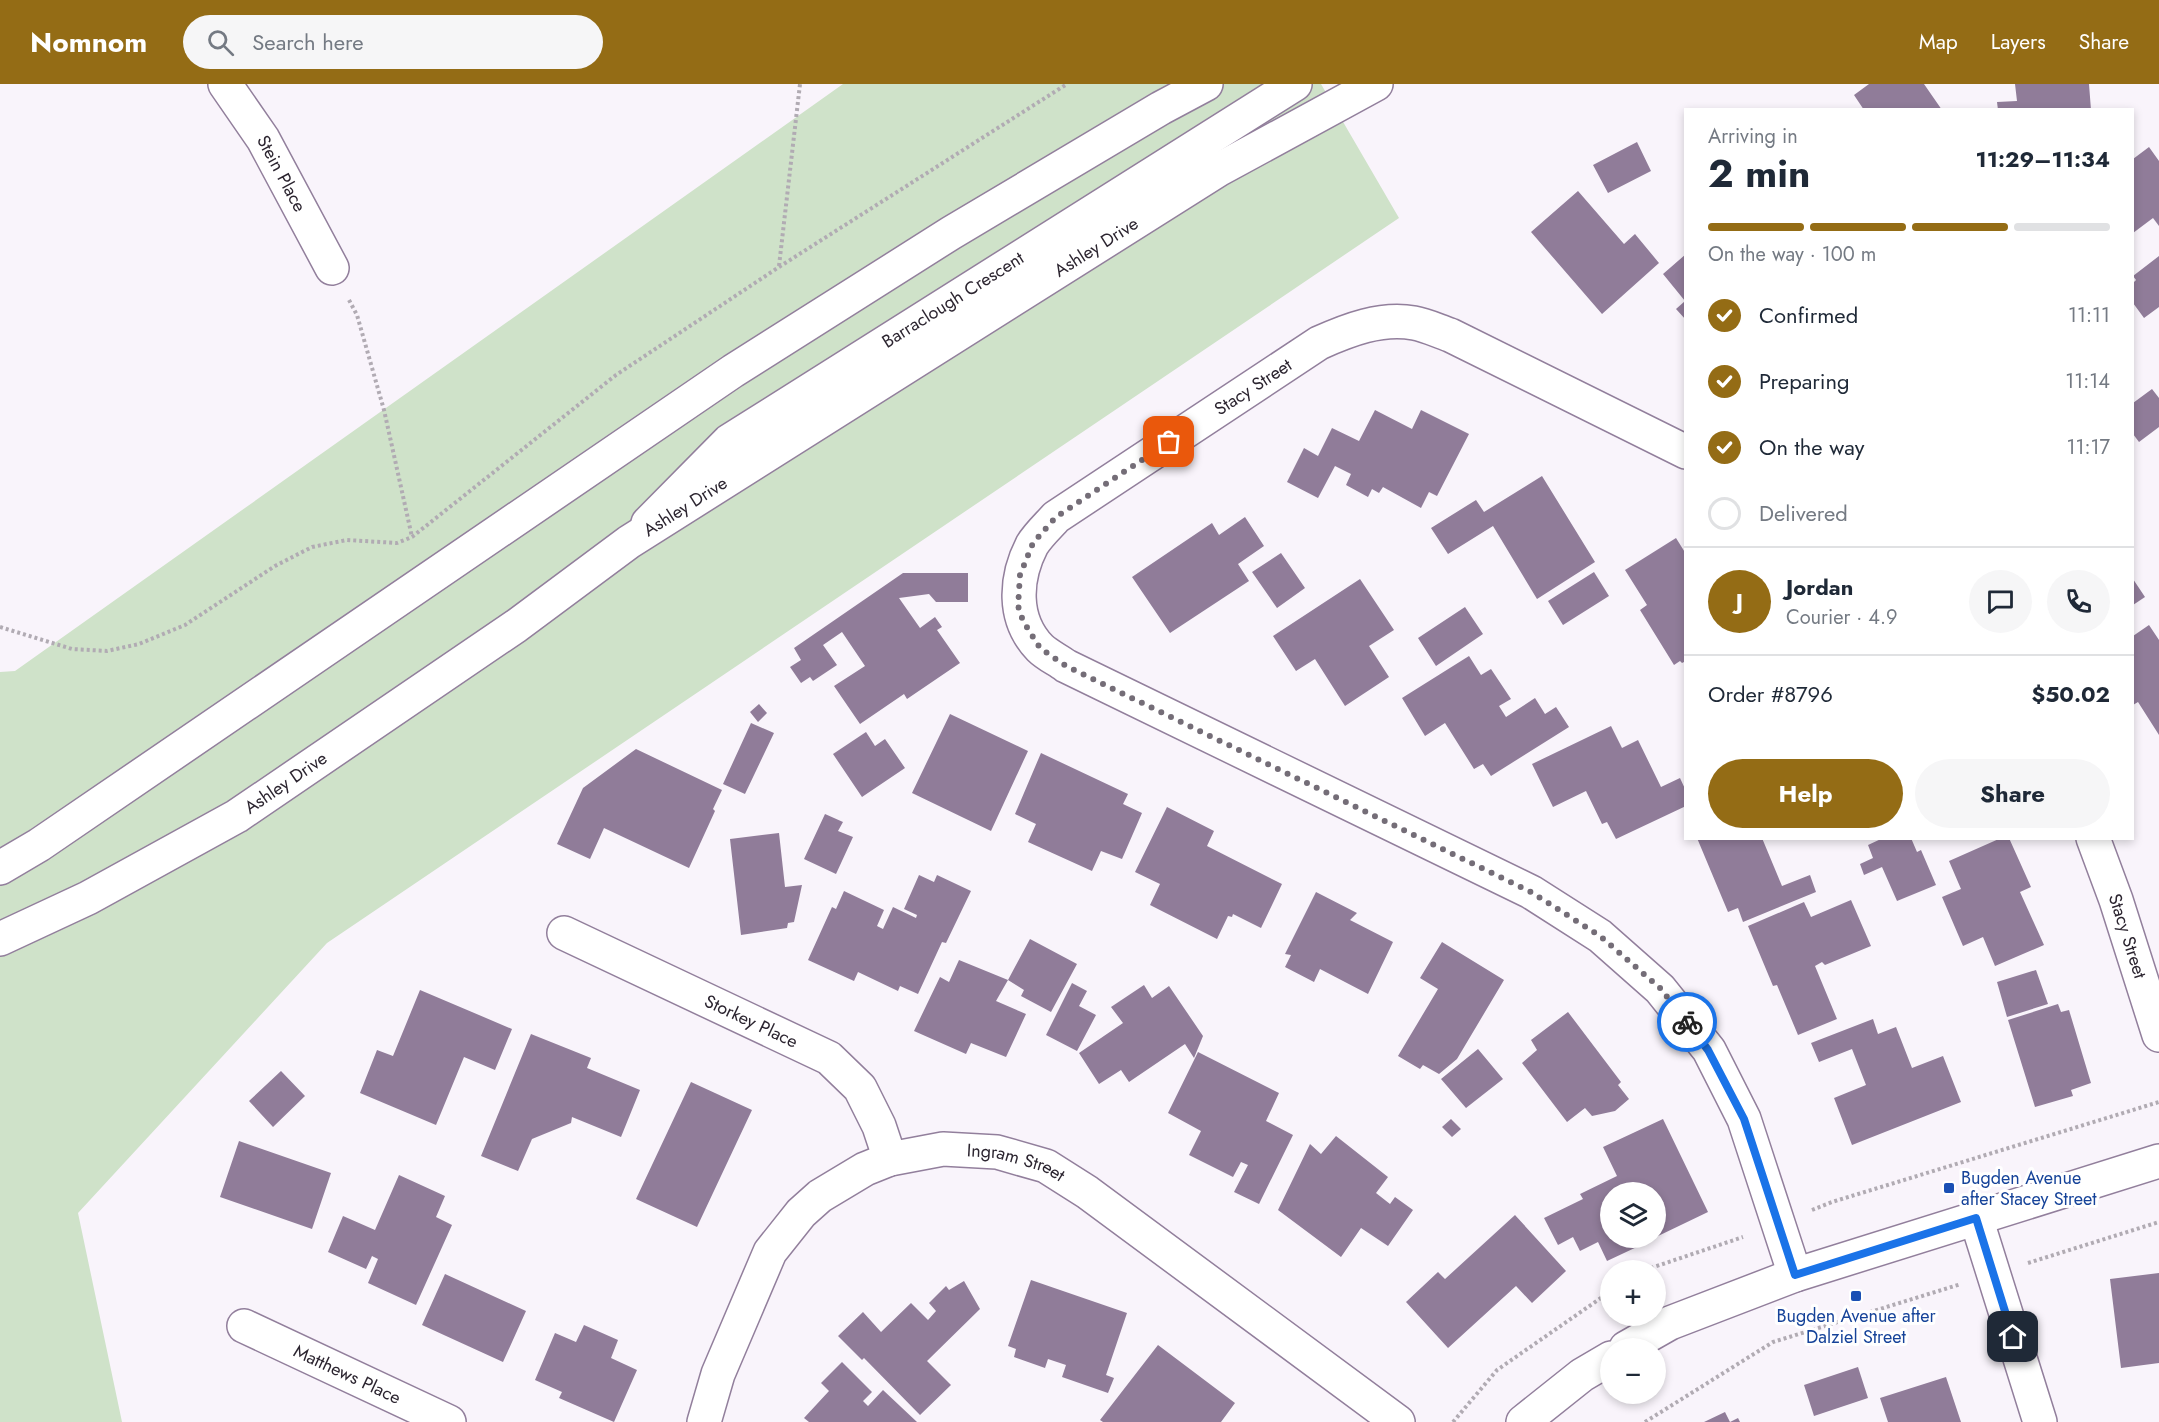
<!DOCTYPE html>
<meta charset="utf-8">
<style>
:root{--surface:#fff;--page:#f6f6f7;--text:#1f2937;--muted:#747a83;--line:#e0e1e3;--accent:#946c15}
body{margin:0;font-family:Jost,sans-serif;background:var(--page);color:var(--text);height:100vh;display:flex;flex-direction:column;font-size:22px;white-space:nowrap}
*{box-sizing:border-box;margin:0}
p{font-size:20px;color:var(--muted)}
.icon{flex:none;width:33px;height:33px;fill:none;stroke:currentColor;stroke-width:2;stroke-linecap:round;stroke-linejoin:round}
.map{position:relative;flex:1;overflow:hidden}
.sheet{position:absolute;left:1684px;top:24px;width:450px;height:732px;display:flex;flex-direction:column;background:var(--surface);border-radius:0px;box-shadow:0 3px 9px #0003}
.sheet>*{flex:none}
.tools{position:absolute;left:1600px;top:1098px;display:grid;gap:12px}
.tools a{display:grid;place-items:center;width:66px;height:66px;border-radius:50%;background:var(--surface);box-shadow:0 3px 9px #0003;font-size:30px}
.pin{position:absolute;display:grid;place-items:center;width:51px;height:51px;color:#fff;margin:-26px;border-radius:12px;box-shadow:0 3px 9px #0006}
.courier{position:absolute;display:grid;place-items:center;width:60px;height:60px;margin:-30px;border:4px solid #1a73e8;border-radius:50%;background:#fff;color:#222;box-shadow:0 2px 8px #0007}
.head em{font-style:normal;font-weight:700}
.head div{display:flex;flex-direction:column-reverse}
.head{display:flex;align-items:center;justify-content:space-between;height:102px;padding:0 24px}
h1{font-size:39px;font-weight:700;line-height:45px}
.bar{display:grid;grid-template-columns:repeat(4,1fr);gap:9px 6px;align-content:center;height:72px;padding:0 24px}
.bar i{height:8px;border-radius:4px;background:var(--line)}
.bar .active{background:var(--accent)}
.bar p{grid-column:span 4}
.line{display:flex;align-items:center;gap:15px;padding:0 24px;border-top:2px solid var(--line)}
.line div{flex:1}
.round{display:grid;place-items:center;flex:none;width:63px;height:63px;border-radius:32px;background:var(--page)}
ol{padding:0 24px;list-style:none}
li{display:flex;align-items:center;gap:18px;height:66px}
li p{margin-inline-start:auto}
li .icon{padding:6px;border-radius:50%;background:var(--accent);color:#fff;stroke-width:4}
li:last-child{color:var(--muted)}
li i{width:33px;height:33px;border:3px solid var(--line);border-radius:50%}
.button{display:flex;gap:12px;margin-top:auto;padding:12px 24px}
.button a{flex:1;height:69px;border-radius:36px;background:var(--accent);color:#fff;font-size:24px;font-weight:700;line-height:69px;text-align:center}
.button a+a{background:var(--page);color:var(--text)}
header{display:flex;align-items:center;gap:36px;box-sizing:border-box;height:84px;padding:0 30px;background:var(--accent);color:#fff}
header strong{font-size:28px}
nav{display:flex;gap:33px;margin-inline-start:auto;font-size:21px}
.search{width:420px;height:54px;background:var(--page);display:flex;align-items:center;gap:15px;box-sizing:border-box;padding:0 21px;border-radius:33px;color:var(--muted);font-size:22px}
.map>svg:first-child{display:block}
.green{fill:#cfe2c9}
.building{fill:#907c99}
.lines{fill:none;stroke-linecap:round;stroke-linejoin:round}
.minor-casing{stroke:#927f9c;stroke-width:36}
.tertiary-casing{stroke:#927f9c;stroke-width:36}
.secondary-casing{stroke:#927f9c;stroke-width:36}
.path{stroke:#b1abb3;stroke-width:4;stroke-dasharray:3 3;stroke-linecap:butt}
.minor{stroke:#fff;stroke-width:33}
.tertiary{stroke:#fff;stroke-width:33}
.secondary{stroke:#fff;stroke-width:33}
.done{stroke:#746d77;stroke-width:6;stroke-dasharray:0 10.8}
.route{stroke:#1a73e8;stroke-width:8}
.transit-dot{fill:#1a4fb4;stroke:#fff;stroke-width:2}
.labels{text-anchor:middle;stroke-width:6;stroke-linejoin:round;paint-order:stroke}
.street-label{font-size:18px;fill:#2c2530;stroke:#fff}
.transit-label{font-size:18px;fill:#164399;stroke:#fff;text-anchor:start}
</style>
<header>
<strong>Nomnom</strong>
<div class="search"><svg class="icon" aria-label="search" viewBox="0 0 24 24"><circle cx="10" cy="10" r="6"/><path d="M15 15l6 6"/></svg>Search here</div>
<nav><a>Map</a><a>Layers</a><a>Share</a></nav>
</header>
<div class="map">
<svg width="2159" height="1338" viewBox="0 0 2159 1338">
<rect width="100%" height="100%" fill="#f9f4fb"/>
<path class="green" d="M843 0H1321L1399 134 327 859 78 1129 122 1338H0V588L15 587Z"/>
<path class="building" d="M1869 0H1924L1942 26H1864L1854 11Z
M2015 0H2089L2091 26H1998L1997 18 2017 17Z
M1637 58 1651 87 1608 109 1593 81Z
M2149 63 2159 77V142L2153 134 2133 149V75Z
M1578 107 1624 160 1635 150 1659 179 1602 230 1531 148Z
M1686 170V236L1676 225 1685 217 1663 190Z
M2159 172V223L2144 234 2133 219V199L2136 196 2133 192Z
M2152 305 2159 314V343L2139 358 2133 350V319Z
M1375 326 1412 345 1421 326 1469 350 1437 412 1429 408 1421 424 1383 403 1379 409 1372 405 1368 413 1346 401 1351 390 1335 382 1318 414 1287 398 1304 364 1318 372 1332 344 1359 357Z
M1542 392 1595 478 1537 515 1493 442 1448 470 1431 444 1476 416 1484 428Z
M1245 433 1264 462 1238 480 1249 497 1170 549 1132 493 1212 439 1219 451Z
M1676 454 1686 470V577L1682 579 1680 577 1674 581 1640 526 1647 521 1625 486Z
M1281 469 1305 504 1277 524 1252 488Z
M1594 488 1609 512 1563 541 1548 517Z
M903 489H968V518H936L929 510 899 514 920 544 935 533 942 543 937 546 960 579 907 615 904 610 860 640 834 602 865 582 842 548 823 561 837 581 813 597 810 593 801 599 790 583 801 576 794 564Z
M1360 495 1394 546 1369 562 1389 593 1345 622 1315 575 1296 587 1273 552Z
M2133 495 2145 513 2133 521Z
M1465 523 1483 550 1436 582 1418 554Z
M2149 541 2159 556V651L2138 618 2133 621V552Z
M1469 572 1481 591 1491 585 1511 615 1499 622 1506 633 1535 614 1545 630 1556 623 1569 643 1491 692 1483 680 1474 685 1445 639 1425 652 1402 614Z
M759 620 767 629 758 638 750 628Z
M950 630 1028 667 991 747 912 709Z
M751 639 774 649 745 710 723 700Z
M1611 642 1622 664 1638 656 1661 703 1680 694 1686 707V722L1616 755 1607 738 1602 740 1586 707 1553 723 1532 680Z
M866 648 875 662 885 655 905 684 862 713 833 670Z
M636 665 722 706 713 725 715 727 689 784 604 744 590 775 557 760 583 704Z
M1041 669 1128 710 1123 720 1142 729 1122 775 1101 767 1092 787 1028 758 1036 740 1015 730Z
M1167 723 1214 747 1207 762 1282 800 1261 844 1233 830 1232 833 1228 832 1217 855 1150 821 1160 800 1135 788Z
M825 730 843 738 838 747 853 753 836 790 804 775Z
M779 749 785 803 802 801 794 838 788 839 787 844 741 851 730 755Z
M1697 754H1762L1782 802 1810 791 1816 808 1743 838 1738 824 1728 828Z
M1883 754H1911L1917 768 1921 766 1936 801 1897 817 1882 783 1864 791 1860 780 1873 774 1868 761Z
M2001 754H2009L2031 803 2020 808 2044 861 1995 882 1983 853 1963 862 1942 813 1961 805 1949 777Z
M919 791 934 798 937 791 971 807 946 859 942 858 918 910 900 902 898 907 858 888 854 897 808 876 832 823 836 825 844 807 884 826 877 842 883 845 893 823 916 834 917 831 904 825Z
M1316 808 1357 829 1350 836 1393 858 1368 910 1320 885 1314 898 1285 883 1291 871 1285 870Z
M1851 816 1871 862 1825 881 1822 878 1815 882 1837 935 1798 951 1777 901 1773 902 1748 842 1804 818 1811 833Z
M1030 855 1077 880 1051 928 1021 912 1024 906 1008 896Z
M1442 858 1504 896 1457 975 1439 990 1423 981 1420 985 1398 972 1438 905 1420 894Z
M959 876 1008 896 996 917 1026 930 1006 973 971 959 966 970 914 947 940 893 949 898Z
M2036 886 2048 920 2007 933 1997 898Z
M1072 899 1087 907 1079 922 1096 931 1077 967 1046 951Z
M1144 901 1152 914 1169 902 1203 952 1194 974 1185 960 1129 998 1121 986 1099 1000 1079 969 1123 939 1111 923Z
M420 906 512 945 495 986 464 973 436 1041 360 1009 377 966 393 972Z
M2058 920 2061 928 2069 926 2091 999 2071 1006 2073 1012 2035 1023 2008 936Z
M1568 928 1621 998 1618 1001 1629 1015 1615 1027 1592 1032 1585 1024 1567 1038 1522 979 1537 966 1531 956Z
M1873 935 1878 950 1896 943 1912 984 1943 972 1961 1018 1852 1061 1834 1014 1866 1001 1852 965 1819 978 1811 959Z
M531 950 591 974 587 984 640 1006 621 1053 572 1033 571 1039 532 1055 518 1087 481 1072Z
M1478 965 1503 995 1466 1024 1441 995Z
M1198 968 1279 1009 1266 1037 1293 1051 1259 1120 1234 1108 1248 1081 1241 1078 1233 1093 1189 1071 1201 1047 1168 1029Z
M281 987 305 1012 273 1043 249 1017Z
M691 998 752 1026 697 1143 636 1115Z
M1451 1035 1461 1045 1452 1053 1442 1043Z
M1663 1035 1708 1128 1656 1153V1108H1611V1154H1656L1607 1177 1598 1158 1580 1167 1573 1153 1558 1161 1544 1134 1583 1115 1580 1110 1617 1092 1603 1063Z
M1336 1052 1388 1093 1376 1109 1390 1120 1395 1113 1413 1126 1388 1162 1361 1144 1341 1173 1278 1126 1310 1060 1321 1070Z
M239 1057 331 1089 312 1145 220 1113Z
M399 1091 445 1112 436 1133 452 1141 416 1221 368 1199 378 1175 372 1172 366 1185 328 1168 343 1132 375 1146Z
M1515 1131 1566 1187 1532 1219 1516 1202 1448 1264 1406 1218 1438 1188 1445 1195Z
M2159 1189V1279L2121 1284 2110 1195Z
M445 1190 526 1227 503 1278 422 1241Z
M1031 1196 1127 1229 1106 1291 1114 1294 1108 1309 1062 1293 1066 1281 1048 1275 1045 1284 1014 1273 1016 1265 1008 1262Z
M964 1197 980 1225 927 1277 951 1301 920 1331 864 1274 862 1276 838 1252 863 1228 881 1248 911 1219 928 1236 936 1227 929 1219 946 1202 949 1206Z
M584 1241 618 1256 611 1274 637 1286 614 1338 559 1314 562 1308 535 1296 555 1249 576 1258Z
M1158 1261 1235 1319 1221 1338H1103L1100 1336Z
M842 1278 872 1308 863 1317 868 1322 883 1306 917 1338H809L804 1334 829 1307 821 1299Z
M1858 1283 1868 1314 1814 1332 1804 1301Z
M1946 1293 1961 1338H1888L1880 1314Z
M1725 1328 1730 1338 1738 1334 1740 1338H1704Z"/>
<g class="lines">
<g class="minor-casing">
<g id="minor">
<path id="s1" d="M225 0 263 55 332 184"/>
<path d="M1686 368 1450 251C1438 247 1426 241 1414 239 1381 233 1348 246 1319 259L1056 433C1048 442 1038 451 1032 461 1015 494 1012 535 1040 564 1047 571 1058 576 1066 582L1531 808 1600 852 1660 905 1709 966 1744 1035 1795 1191"/>
<path id="s2" d="M2093 754 2116 816 2159 951"/>
<path id="s3" d="M564 849 829 974 860 1004 879 1042 890 1075"/>
<path d="M1976 1134 2040 1338"/>
<path id="s4" d="M244 1242 449 1338"/>
<path id="s5" d="M704 1338 718 1290 770 1168 801 1129 820 1112 865 1085 890 1075 943 1065 997 1068 1046 1082 1087 1108 1398 1338"/>
</g>
</g>
<g class="tertiary-casing">
<g id="tertiary">
<path id="s6" d="M648 439 729 357 1295 0"/>
<path d="M1626 1264 1670 1239 1795 1191 2159 1077"/>
<path d="M1523 1338 1582 1291 1611 1274"/>
</g>
</g>
<g class="secondary-casing">
<g id="secondary">
<path d="M0 784 39 761 733 287 951 149 1161 24 1206 0"/>
<path id="s7" d="M0 855 88 814 237 732 516 542 629 458 1218 86 1376 0"/>
</g>
</g>
<path class="path" d="M779 182 800 0
M349 216 357 231 384 326 412 453
M0 543 72 565 107 567 139 560 185 541 275 482 312 463 347 456 397 459 412 453 616 291 779 183 1067 0
M1812 1126 1832 1118 2159 1018
M2028 1179 2159 1138
M1645 1186 1743 1153
M1453 1338 1497 1286 1611 1207
M1645 1338 1773 1258 1961 1200"/>
<use href="#minor" class="minor"/>
<use href="#tertiary" class="tertiary"/>
<use href="#secondary" class="secondary"/>
</g>
<g class="lines">
<path class="done" d="M1169 358 1056 433 1033 459 1020 491 1018 522 1023 537 1040 564 1066 582 1531 808 1600 852 1660 904 1687 938"/>
<path class="route" d="M1687 938 1708 966 1744 1035 1795 1191 1976 1134 2013 1253"/>
</g>
<g class="transit-dot">
<rect x="1943" y="1098" width="12" height="12" rx="3"/>
<rect x="1850" y="1206" width="12" height="12" rx="3"/>
</g>
<g class="labels">
<g class="street-label">
<text dy="6" stroke="none"><textPath href="#s1" startOffset="106">Stein Place</textPath></text>
<text dy="6" stroke="none"><textPath href="#s7" startOffset="1298">Ashley Drive</textPath></text>
<text dy="6" stroke="none"><textPath href="#s6" startOffset="380">Barraclough Crescent</textPath></text>
<text transform="translate(1253 303) rotate(-33)" y="6">Stacy Street</text>
<text dy="6" stroke="none"><textPath href="#s7" startOffset="812">Ashley Drive</textPath></text>
<text dy="6" stroke="none"><textPath href="#s7" startOffset="326">Ashley Drive</textPath></text>
<text dy="6" stroke="none"><textPath href="#s2" startOffset="104">Stacy Street</textPath></text>
<text dy="6" stroke="none"><textPath href="#s3" startOffset="207">Storkey Place</textPath></text>
<text dy="6" stroke="none"><textPath href="#s5" startOffset="466">Ingram Street</textPath></text>
<text dy="6" stroke="none"><textPath href="#s4" startOffset="114">Matthews Place</textPath></text>
</g>
<g class="transit-label">
<text x="1961" y="1100">Bugden Avenue<tspan x="1961" dy="21">after Stacey Street</tspan></text>
<text x="1856" y="1238" text-anchor="middle">Bugden Avenue after<tspan x="1856" dy="21">Dalziel Street</tspan></text>
</g>
</g>
</svg>
<div class="tools">
<a><svg class="icon" aria-label="layers" viewBox="0 0 24 24"><path d="M12 4l9 5-9 5-9-5zM3 14l9 5 9-5"/></svg></a>
<a>+</a>
<a>−</a>
</div>
<div class="pin" style="left:1169px;top:358px;background:#ea580c"><svg class="icon" aria-label="bag" viewBox="0 0 24 24"><path d="M5 8h14l-1 12H6zM9 8a3 3 0 0 1 6 0"/></svg></div>
<div class="pin" style="left:2013px;top:1253px;background:#1f2937"><svg class="icon" aria-label="home" viewBox="0 0 24 24"><path d="M3 11l9-7 9 7M6 9v11h12V9"/></svg></div>
<div class="courier" style="left:1687px;top:938px"><svg class="icon" aria-label="bike" viewBox="0 0 24 24"><circle cx="6" cy="16" r="4"/><circle cx="18" cy="16" r="4"/><path d="M6 16l4-8h5l3 8M10 8l3 8H6M13 5h3"/></svg></div>
<section class="sheet">
<div class="head"><div><h1>2 min</h1><p>Arriving in</p></div><em>11:29–11:34</em></div>
<div class="bar"><i class="active"></i><i class="active"></i><i class="active"></i><i></i><p>On the way · 100 m</p></div>
<ol>
<li><svg class="icon" aria-label="check" viewBox="0 0 24 24"><path d="M5 12l5 5 9-10"/></svg>Confirmed<p>11:11</p></li>
<li><svg class="icon" aria-label="check" viewBox="0 0 24 24"><path d="M5 12l5 5 9-10"/></svg>Preparing<p>11:14</p></li>
<li><svg class="icon" aria-label="check" viewBox="0 0 24 24"><path d="M5 12l5 5 9-10"/></svg>On the way<p>11:17</p></li>
<li><i></i>Delivered</li>
</ol>
<div class="line" style="height:108px"><b class="round" style="background:var(--accent);color:#fff">J</b><div><b>Jordan</b><p>Courier · 4.9</p></div><a class="round"><svg class="icon" aria-label="chat" viewBox="0 0 24 24"><path d="M4 5h16v11H9l-5 4z"/></svg></a><a class="round"><svg class="icon" aria-label="phone" viewBox="0 0 24 24"><path d="M5 4h4l2 5-3 2q2 4 5 5l2-3 5 2v4C11 20 4 13 5 4z"/></svg></a></div>
<div class="line" style="height:78px"><div>Order #8796</div><b>$50.02</b></div>
<div class="button"><a>Help</a><a>Share</a></div>
</section>
</div>
